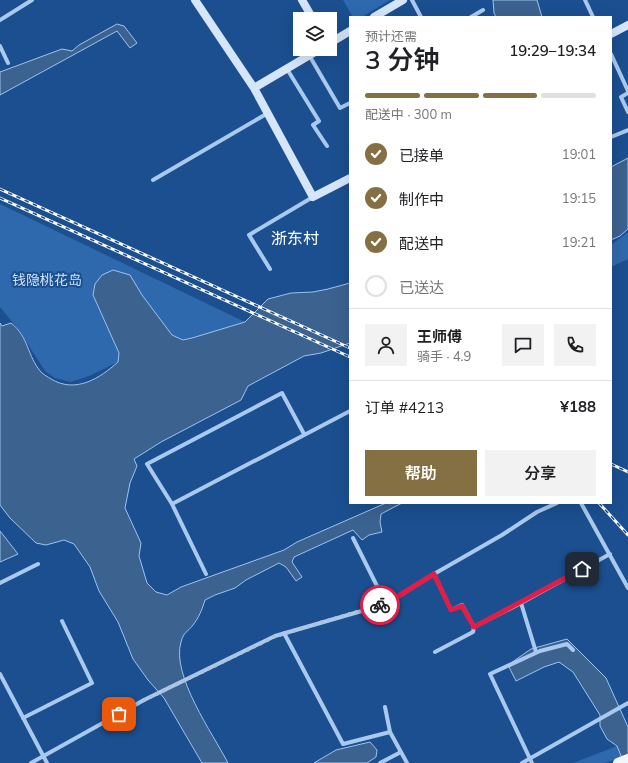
<!DOCTYPE html>
<html lang="zh">
<meta charset="utf-8">
<style>
:root{--surface:#fff;--page:#f2f2f2;--text:#202124;--muted:#757577;--line:#e0e0e0;--accent:#847042}
body{margin:0;font-family:Mulish,"Noto Sans SC",sans-serif;background:var(--page);color:var(--text);height:100vh;display:flex;flex-direction:column;font-size:15px;white-space:nowrap}
*{box-sizing:border-box;margin:0}
p{font-size:13px;color:var(--muted)}
.icon{flex:none;width:22px;height:22px;fill:none;stroke:currentColor;stroke-width:2;stroke-linecap:round;stroke-linejoin:round}
.map{position:relative;flex:1;overflow:hidden}
.panel{position:absolute;left:349px;top:16px;width:263px;height:488px;display:flex;flex-direction:column;background:var(--surface);border-radius:0px;box-shadow:0 4px 16px #0002}
.panel>*{flex:none}
.tools{position:absolute;left:293px;top:12px;display:grid;gap:8px}
.tools a{display:grid;place-items:center;width:44px;height:44px;border-radius:0px;background:var(--surface);box-shadow:0 4px 16px #0002;font-size:20px}
.pin{position:absolute;display:grid;place-items:center;width:34px;height:34px;color:#fff;margin:-17px;border-radius:8px;box-shadow:0 2px 6px #0006}
.courier{position:absolute;display:grid;place-items:center;width:40px;height:40px;margin:-20px;border:3px solid #e11d48;border-radius:50%;background:#fff;color:#222;box-shadow:0 1px 5px #0007}
.headline em{font-style:normal;font-weight:600}
.headline div{display:flex;flex-direction:column-reverse}
.headline{display:flex;align-items:center;justify-content:space-between;height:68px;padding:0 16px}
h1{font-size:26px;font-weight:600;line-height:30px}
.bar{display:grid;grid-template-columns:repeat(4,1fr);gap:6px 4px;align-content:center;height:48px;padding:0 16px}
.bar i{height:5px;border-radius:3px;background:var(--line)}
.bar .selected{background:var(--accent)}
.bar p{grid-column:span 4}
.line{display:flex;align-items:center;gap:10px;padding:0 16px;border-top:1px solid var(--line)}
.line div{flex:1}
.round{display:grid;place-items:center;flex:none;width:42px;height:42px;border-radius:0px;background:var(--page)}
ol{padding:0 16px;list-style:none}
li{display:flex;align-items:center;gap:12px;height:44px}
li p{margin-inline-start:auto}
li .icon{padding:4px;border-radius:50%;background:var(--accent);color:#fff;stroke-width:4}
li:last-child{color:var(--muted)}
li i{width:22px;height:22px;border:2px solid var(--line);border-radius:50%}
.button{display:flex;gap:8px;margin-top:auto;padding:8px 16px}
.button a{flex:1;height:46px;border-radius:0px;background:var(--accent);color:#fff;font-size:16px;font-weight:600;line-height:46px;text-align:center}
.button a+a{background:var(--page);color:var(--text)}
.map>svg:first-child{display:block}
.green{fill:#2e69ad}
.water{fill:#3c6290;stroke:#9cc4f0}
.lines{fill:none;stroke-linecap:round;stroke-linejoin:round}
.street{stroke:#a9c9ee;stroke-width:4}
.secondary{stroke:#d6e6fa;stroke-width:8}
.primary{stroke:#f0f6ff;stroke-width:10}
.rail-casing{stroke:#fff;stroke-width:3}
.rail{stroke:#1b4f8f;stroke-width:1.5;stroke-dasharray:4.5;stroke-linecap:butt}
.done{stroke:#afc1d8;stroke-width:4;stroke-dasharray:0 7.2}
.route{stroke:#e11d48;stroke-width:5}
.labels{text-anchor:middle;stroke-width:4;stroke-linejoin:round;paint-order:stroke}
.park-label{font-size:14px;fill:#cfe3fa;stroke:#1b4f8f}
.quarter-label{font-size:16px;fill:#fff;stroke:#1b4f8f}
</style>
<div class="map">
<svg width="628" height="763" viewBox="0 0 628 763">
<rect width="100%" height="100%" fill="#1b4f8f"/>
<path class="green" d="M343 0H390L362 17H353Z
M0 204 245 322 192 338 183 340 93 295 119 353 118 362 89 376 71 382 55 378 45 371 18 329 0 307Z
M628 232V259L611 267V245Z
M617 746 622 757 605 763H573Z"/>
<path class="water" d="M493 0H537L542 17H496L494 13Z
M117 24 124 26 137 43 130 48 117 31 0 95V72L62 49 72 51 79 45Z
M628 158V229L620 236 611 240V167Z
M113 270 130 275 142 295 172 335 183 340 192 338 245 322 268 299 291 293 313 292 328 289 350 283V343L321 353 304 356 248 386 241 400 161 442 134 459 137 466 130 483 125 508 141 543 139 556 147 583 156 592 167 595 181 587 284 550 297 542 386 503H402L381 514 380 522 382 532 369 535 362 540 353 530 294 557 292 562 302 577 296 581 286 567 279 563 246 580 235 588 215 595 205 600C202 610 199 617 193 625 187 633 184 631 181 642 171 675 213 734 228 763H202L164 698 148 680 133 659 118 622 99 591 90 567 74 544 64 540 46 545 36 543 10 518 0 505V323L2 326 11 323C29 337 27 356 41 372 44 375 48 377 51 379 76 394 100 378 118 362L119 353 93 295 95 284 102 275Z
M0 531 18 554 0 562Z
M567 639 606 678 628 727V763H624L617 746 607 739 600 726V715L573 672 559 662 544 667 516 681 508 665 531 649Z
M370 742 377 750 376 757 367 763H314L336 750Z"/>
<g class="lines">
<path class="street" d="M412 0 421 17
M585 0 593 17
M471 17 483 10
M0 20 32 0
M0 46 8 63
M611 54 628 91
M309 55 340 108 350 103
M287 69 319 121 313 125 327 146
M628 93 621 97 628 112
M611 137 628 130
M153 180 268 113
M270 269 249 235 313 197
M581 503 628 588
M172 504 350 411
M353 538 386 604 434 574 502 535 537 512 557 503
M206 574 172 504 147 464 282 393 304 434
M434 574 451 610 462 605 474 627 521 603
M0 583 38 564
M284 633 343 744 390 732
M435 652 473 632 474 627
M536 652 521 603 610 554
M0 674 47 763
M385 707 390 732 407 763
M23 718 92 683 62 621
M31 763 144 700 275 636 386 604
M380 763 401 752
M522 763 628 703
M532 763 490 674 540 651 567 644 573 650"/>
<path class="secondary" d="M195 0 254 88
M302 0 313 19
M374 17 403 0
M611 34 628 25
M330 43 350 31
M320 49 254 88 313 197 350 178"/>
<path class="primary" d="M618 763 628 759"/>
<g class="rail-casing">
<path id="rail" d="M0 189 350 348
M0 198 350 357
M611 464 628 472
M599 503 628 535"/>
</g>
<use href="#rail" class="rail"/>
</g>
<g class="lines">
<path class="done" d="M119 714 144 700 276 636 380 605"/>
<path class="route" d="M380 605 395 598 434 574 451 610 462 606 474 627 582 569"/>
</g>
<g class="labels">
<g class="park-label">
<text x="47" y="285">钱隐桃花岛</text>
</g>
<g class="quarter-label">
<text x="295" y="244">浙东村</text>
</g>
</g>
</svg>
<div class="tools">
<a><svg class="icon" aria-label="layers" viewBox="0 0 24 24"><path d="M12 4l9 5-9 5-9-5zM3 14l9 5 9-5"/></svg></a>
</div>
<div class="pin" style="left:119px;top:714px;background:#ea580c"><svg class="icon" aria-label="bag" viewBox="0 0 24 24"><path d="M5 8h14l-1 12H6zM9 8a3 3 0 0 1 6 0"/></svg></div>
<div class="pin" style="left:582px;top:569px;background:#1f2937"><svg class="icon" aria-label="home" viewBox="0 0 24 24"><path d="M3 11l9-7 9 7M6 9v11h12V9"/></svg></div>
<div class="courier" style="left:380px;top:605px"><svg class="icon" aria-label="bike" viewBox="0 0 24 24"><circle cx="6" cy="16" r="4"/><circle cx="18" cy="16" r="4"/><path d="M6 16l4-8h5l3 8M10 8l3 8H6M13 5h3"/></svg></div>
<section class="panel">
<div class="headline"><div><h1>3 分钟</h1><p>预计还需</p></div><em>19:29–19:34</em></div>
<div class="bar"><i class="selected"></i><i class="selected"></i><i class="selected"></i><i></i><p>配送中 · 300 m</p></div>
<ol>
<li><svg class="icon" aria-label="check" viewBox="0 0 24 24"><path d="M5 12l5 5 9-10"/></svg>已接单<p>19:01</p></li>
<li><svg class="icon" aria-label="check" viewBox="0 0 24 24"><path d="M5 12l5 5 9-10"/></svg>制作中<p>19:15</p></li>
<li><svg class="icon" aria-label="check" viewBox="0 0 24 24"><path d="M5 12l5 5 9-10"/></svg>配送中<p>19:21</p></li>
<li><i></i>已送达</li>
</ol>
<div class="line" style="height:72px"><a class="round"><svg class="icon" aria-label="person" viewBox="0 0 24 24"><circle cx="12" cy="8" r="4"/><path d="M4 21q1-7 8-7t8 7"/></svg></a><div><b>王师傅</b><p>骑手 · 4.9</p></div><a class="round"><svg class="icon" aria-label="chat" viewBox="0 0 24 24"><path d="M4 5h16v11H9l-5 4z"/></svg></a><a class="round"><svg class="icon" aria-label="phone" viewBox="0 0 24 24"><path d="M5 4h4l2 5-3 2q2 4 5 5l2-3 5 2v4C11 20 4 13 5 4z"/></svg></a></div>
<div class="line" style="height:52px"><div>订单 #4213</div><b>¥188</b></div>
<div class="button"><a>帮助</a><a>分享</a></div>
</section>
</div>
